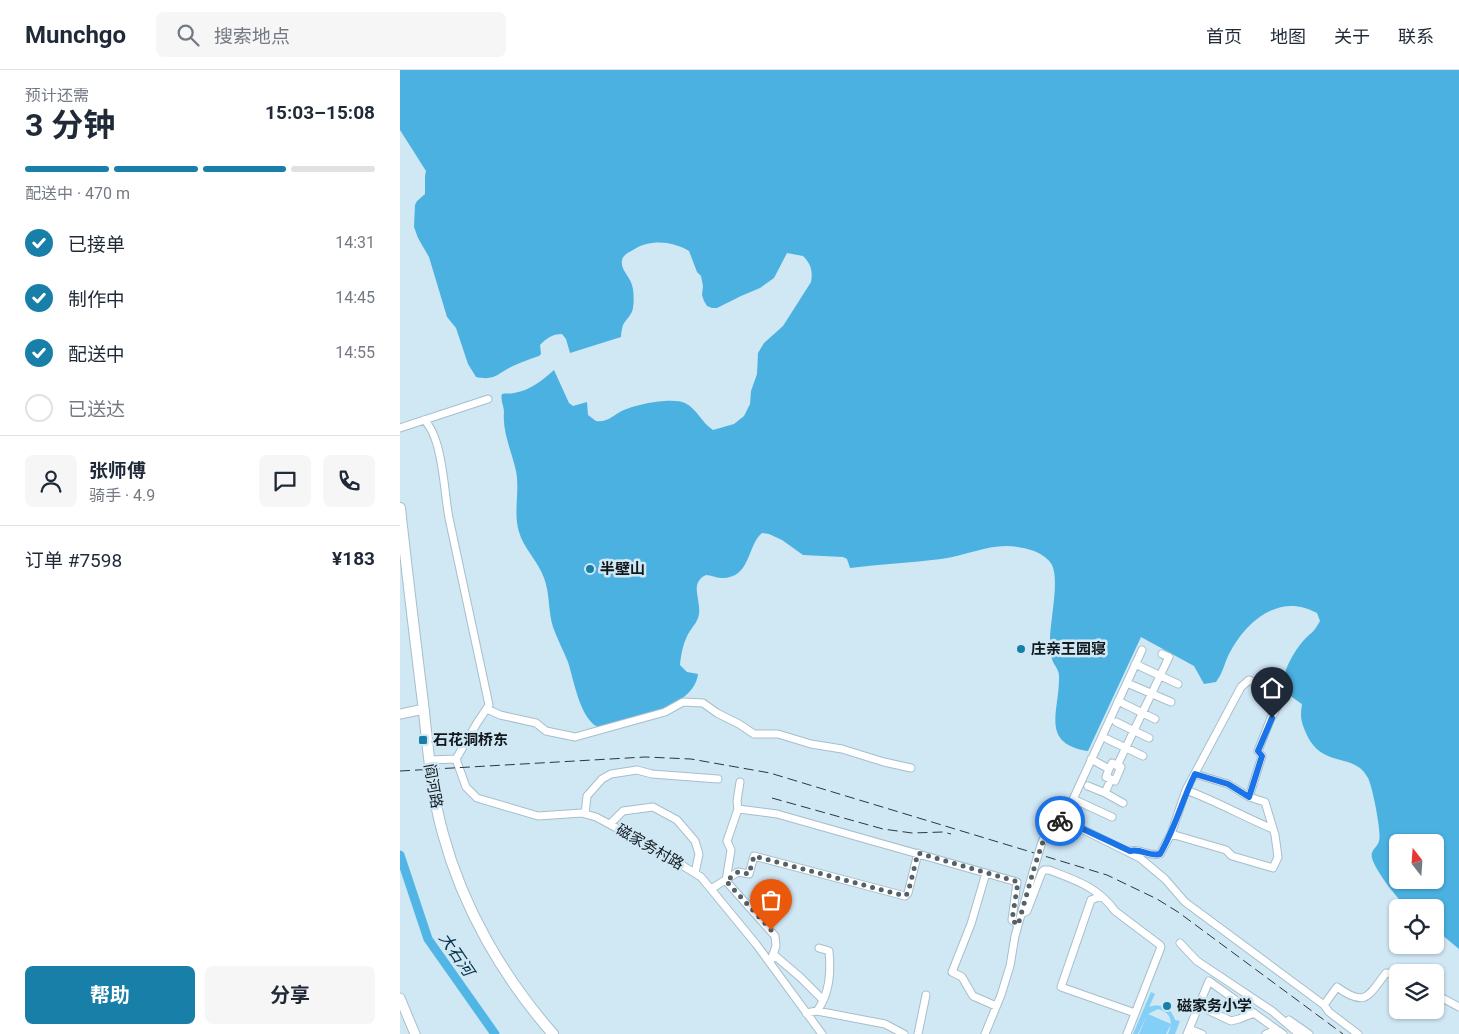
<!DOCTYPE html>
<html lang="zh">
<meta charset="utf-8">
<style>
:root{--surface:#fff;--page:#f6f6f7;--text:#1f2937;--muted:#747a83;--line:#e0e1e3;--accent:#187fa9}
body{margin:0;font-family:Roboto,"Noto Sans SC",sans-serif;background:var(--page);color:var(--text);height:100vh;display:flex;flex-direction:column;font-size:19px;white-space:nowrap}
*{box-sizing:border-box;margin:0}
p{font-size:16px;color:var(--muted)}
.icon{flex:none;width:28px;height:28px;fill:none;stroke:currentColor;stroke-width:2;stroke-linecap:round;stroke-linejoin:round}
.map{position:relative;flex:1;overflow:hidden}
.sheet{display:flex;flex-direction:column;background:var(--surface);width:400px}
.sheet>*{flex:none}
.needle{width:32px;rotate:343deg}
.tools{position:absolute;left:989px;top:764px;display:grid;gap:10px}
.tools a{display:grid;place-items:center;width:55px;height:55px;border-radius:8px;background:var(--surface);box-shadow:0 1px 4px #0004;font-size:25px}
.pin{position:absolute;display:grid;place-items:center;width:42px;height:42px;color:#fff;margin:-51px -21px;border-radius:50% 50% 50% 0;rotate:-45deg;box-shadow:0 0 5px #0007}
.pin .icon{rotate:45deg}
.courier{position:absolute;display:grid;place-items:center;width:50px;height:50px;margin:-25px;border:4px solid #1a73e8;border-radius:50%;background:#fff;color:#222;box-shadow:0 1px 6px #0007}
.overview em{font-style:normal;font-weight:700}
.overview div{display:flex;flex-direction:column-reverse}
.overview{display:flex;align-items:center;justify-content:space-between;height:85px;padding:0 25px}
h1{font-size:32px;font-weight:700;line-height:38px}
.bar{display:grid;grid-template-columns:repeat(4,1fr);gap:8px 5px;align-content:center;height:60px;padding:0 25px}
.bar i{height:6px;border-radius:4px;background:var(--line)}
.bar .current{background:var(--accent)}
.bar p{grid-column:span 4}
.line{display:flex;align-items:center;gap:12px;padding:0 25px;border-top:1px solid var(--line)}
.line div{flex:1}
.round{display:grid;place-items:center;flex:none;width:52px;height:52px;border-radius:8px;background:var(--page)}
ol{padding:0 25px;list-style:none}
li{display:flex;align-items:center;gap:15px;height:55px}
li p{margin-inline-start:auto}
li .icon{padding:5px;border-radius:50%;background:var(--accent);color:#fff;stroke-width:4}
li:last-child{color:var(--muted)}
li i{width:28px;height:28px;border:2px solid var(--line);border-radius:50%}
.button{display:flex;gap:10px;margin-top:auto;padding:10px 25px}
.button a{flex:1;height:58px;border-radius:8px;background:var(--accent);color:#fff;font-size:20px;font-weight:700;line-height:58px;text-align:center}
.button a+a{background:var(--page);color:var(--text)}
header{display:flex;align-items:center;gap:30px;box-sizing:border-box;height:70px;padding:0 25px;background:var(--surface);border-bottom:1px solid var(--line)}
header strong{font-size:24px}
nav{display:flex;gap:28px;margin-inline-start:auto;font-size:18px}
.search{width:350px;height:45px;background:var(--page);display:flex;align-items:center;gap:12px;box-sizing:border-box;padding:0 18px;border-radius:8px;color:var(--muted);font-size:19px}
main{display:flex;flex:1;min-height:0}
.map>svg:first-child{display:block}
.green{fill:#83cff7}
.forest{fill:#4bb1e1;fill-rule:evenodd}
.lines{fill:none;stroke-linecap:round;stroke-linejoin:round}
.river{stroke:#51b6e6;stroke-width:9}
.minor-casing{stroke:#a7becb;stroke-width:9}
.major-casing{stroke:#a7becb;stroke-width:11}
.highway-casing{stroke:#a7becb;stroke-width:12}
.minor{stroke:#fff;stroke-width:7}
.major{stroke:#fff;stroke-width:9}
.highway{stroke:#fff;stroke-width:10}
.rail{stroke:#2c373d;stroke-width:1;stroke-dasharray:10 5;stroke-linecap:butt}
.minor-bridge-casing{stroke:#a7becb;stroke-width:9;stroke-linecap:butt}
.minor-bridge{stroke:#fff;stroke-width:7}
.done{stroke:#546169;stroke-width:5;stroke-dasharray:0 9}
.route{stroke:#1a73e8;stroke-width:6}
.poi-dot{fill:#187fa9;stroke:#d0e7f4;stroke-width:2}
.labels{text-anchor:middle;stroke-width:5;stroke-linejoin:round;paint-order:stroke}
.poi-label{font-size:15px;font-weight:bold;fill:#11191e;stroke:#d0e7f4;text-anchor:start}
.street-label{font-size:15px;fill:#11191e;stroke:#d0e7f4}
.water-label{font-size:16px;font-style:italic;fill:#023144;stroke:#d0e7f4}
</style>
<header>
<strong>Munchgo</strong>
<div class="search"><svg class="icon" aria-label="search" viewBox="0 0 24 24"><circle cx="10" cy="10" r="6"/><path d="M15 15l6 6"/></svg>搜索地点</div>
<nav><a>首页</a><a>地图</a><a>关于</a><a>联系</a></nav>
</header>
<main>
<section class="sheet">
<div class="overview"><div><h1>3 分钟</h1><p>预计还需</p></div><em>15:03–15:08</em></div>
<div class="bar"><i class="current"></i><i class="current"></i><i class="current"></i><i></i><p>配送中 · 470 m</p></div>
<ol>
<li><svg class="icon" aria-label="check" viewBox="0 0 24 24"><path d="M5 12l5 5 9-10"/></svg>已接单<p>14:31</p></li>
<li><svg class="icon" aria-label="check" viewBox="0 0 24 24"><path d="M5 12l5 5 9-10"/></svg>制作中<p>14:45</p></li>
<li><svg class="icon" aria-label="check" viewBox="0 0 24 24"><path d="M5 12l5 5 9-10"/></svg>配送中<p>14:55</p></li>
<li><i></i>已送达</li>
</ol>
<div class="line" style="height:90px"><a class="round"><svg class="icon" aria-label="person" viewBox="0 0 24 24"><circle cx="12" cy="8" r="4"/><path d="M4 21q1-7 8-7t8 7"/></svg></a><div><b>张师傅</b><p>骑手 · 4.9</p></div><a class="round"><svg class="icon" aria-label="chat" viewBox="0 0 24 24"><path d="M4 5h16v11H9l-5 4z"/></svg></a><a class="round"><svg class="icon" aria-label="phone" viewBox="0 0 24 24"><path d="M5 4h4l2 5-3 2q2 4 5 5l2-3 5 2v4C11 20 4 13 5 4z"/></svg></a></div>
<div class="line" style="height:65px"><div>订单 #7598</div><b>¥183</b></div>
<div class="button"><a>帮助</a><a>分享</a></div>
</section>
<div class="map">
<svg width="1059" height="964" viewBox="0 0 1059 964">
<rect width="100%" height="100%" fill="#d0e7f4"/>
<path class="green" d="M751 922 755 924 749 937C761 933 771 937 775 950L780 951 775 964H768C773 952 772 943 758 939L748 944 771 954 766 964H739L747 945 738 964H733Z"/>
<path class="forest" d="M0 0H1059V879L1035 859V838L1007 837C998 830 975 800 972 788 970 780 977 778 979 771 982 763 972 715 968 708 954 681 922 700 906 663 901 651 900 647 902 634 896 630 888 625 885 618 879 605 896 578 905 569 913 561 914 562 920 551L917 543C880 522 846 551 829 584 824 594 823 603 816 612L804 614 794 596 741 567 688 681C639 673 660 641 659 606 659 599 654 596 652 589 650 585 650 578 650 574 649 554 660 512 652 495 649 489 640 483 634 481 597 468 576 484 541 489 511 493 480 494 450 498L447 489 443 487 403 485 382 470 369 464 362 463C347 475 351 509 321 508 316 508 311 505 306 505 289 513 301 529 299 544 298 551 294 555 290 561 284 570 281 583 280 595L287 602 298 604C294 639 229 649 200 658 180 651 174 610 168 592 163 580 157 568 153 557 148 541 150 523 144 508 138 491 124 479 119 462 113 442 120 421 116 401 112 382 102 362 104 342 104 336 100 330 102 324 106 323 110 324 114 323 129 321 143 310 154 300L169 333 173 336 187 332 188 345 196 351C208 353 214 344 224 340 237 334 273 327 285 333 297 339 302 353 313 360L334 354 344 346 350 334 351 321 357 304 358 283 364 273 383 256 411 212C413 201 411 194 403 186L387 183 374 208 360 218 341 226 317 238H312L307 236 304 231 302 225 303 216 301 206 297 202 289 181C272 171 250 169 233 180 229 182 223 185 222 190 220 199 230 207 232 215 234 221 234 232 233 238 232 245 226 249 223 255 222 258 221 263 221 267L170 283 166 269 162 264C152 264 147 268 140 275L141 284 139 286C130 289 121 292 113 296 97 304 95 311 76 307L68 294 56 258 47 247 29 187 18 168 14 157 15 135 17 131 25 124V106L26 101 0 60ZM998 772H1035V810H998Z"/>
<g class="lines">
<path class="river" d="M0 785 28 869 95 964"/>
<g class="minor-casing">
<path id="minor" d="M24 350C43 367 44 423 49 448 62 511 76 573 89 635L77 653 56 689
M0 358 88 329
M735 594 778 614
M727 613 771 632
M718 631 755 649
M87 639 100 645 136 653 146 661 175 667 265 642 283 632 303 633 317 643 339 654 354 664H378L411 674 442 679 484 692 511 698
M716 652 749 668
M707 669 743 686
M691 689 709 699 712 693 721 697 715 711 706 707 709 699
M29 690 56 689 66 717 77 728 138 746 182 743 196 747 254 778 301 807 356 874 422 964
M717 696 769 587 762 584
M795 704 828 714 849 727
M340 712 337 731 338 739 327 771 331 780 326 811 375 866 376 876 370 893
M688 716 705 723 711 709
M786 720C816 731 844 747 873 759
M705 723 723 733
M673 729 712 747
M338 739 377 744 617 812 612 850 618 855
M185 744 187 726 202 709 211 704 237 700 252 704 318 709
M663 751 742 580
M210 754 223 741 253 737 277 750 295 771 299 784 295 803
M641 775C646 762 650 751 666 751L740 788 765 809 785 832 924 935 929 942 958 964
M730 781C741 778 749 787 760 784L771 764 786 720 841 617 849 610 884 625 871 648 858 681 862 686 849 727 865 732 875 765 878 787 873 798 832 786 826 780 771 764
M586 803 571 854 552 902 562 907 573 926 596 936
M311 819 338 802 349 804 354 786 505 826 508 823 518 783
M701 826 691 830 661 917 735 943
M621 844 627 841 642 802 644 800H649C675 810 698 817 715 841L760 875 761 877 727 964
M780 873 797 891 872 941 899 964
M373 884 400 907 423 930
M1035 924 1059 937
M924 935 937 917C966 938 968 926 986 903L998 904
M799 936 831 951 839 949 854 943
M417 941C430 923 431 902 429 881L419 878
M406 943 417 941 485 954 504 964
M889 950 909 964
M789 959 802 964
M518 964 526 925
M585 964 601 925 610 896 615 866 635 795
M787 964 809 911 883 964
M866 964 877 960"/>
</g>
<g class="major-casing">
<path id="major" d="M0 644 24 639
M0 928 15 964"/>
</g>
<g class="highway-casing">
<path id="highway" d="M0 438C7 503 15 568 23 633 28 677 31 721 43 764 63 838 103 907 153 964"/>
</g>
<use href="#minor" class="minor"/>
<use href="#major" class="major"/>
<use href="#highway" class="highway"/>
<path class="rail" d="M0 701 245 687 291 689 370 703 707 805 757 829 778 842 943 964
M372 728 483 759 512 763 543 762 551 764"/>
<g class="minor-bridge-casing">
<path id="minor-bridge" d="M635 795 641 775"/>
</g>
<use href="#minor-bridge" class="minor-bridge"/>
</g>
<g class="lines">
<path class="done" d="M371 860 326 811 338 802 349 804 354 786 505 826 508 823 518 783 618 812 612 850 618 855 635 795 647 760 660 751"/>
<path class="route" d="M660 751H666L730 781C741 778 749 787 760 784 775 759 782 730 795 704L828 714 849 727 862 686 858 681 872 648"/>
</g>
<g class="poi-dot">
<circle cx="190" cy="499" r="5"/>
<circle cx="621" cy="579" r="5"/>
<rect x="18" y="665" width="10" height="10" rx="2.5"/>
<circle cx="767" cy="936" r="5"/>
</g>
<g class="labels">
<g class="poi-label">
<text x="200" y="504">半壁山</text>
<text x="631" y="584">庄亲王园寝</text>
<text x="33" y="675">石花洞桥东</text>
<text x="777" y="941">磁家务小学</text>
</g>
<g class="street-label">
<text transform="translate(33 716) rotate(80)" y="5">阎河路</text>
<text transform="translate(250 777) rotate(30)" y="5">磁家务村路</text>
</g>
<g class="water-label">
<text transform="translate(57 884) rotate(56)" y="6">大石河</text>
</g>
</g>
</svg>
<div class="tools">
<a><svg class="needle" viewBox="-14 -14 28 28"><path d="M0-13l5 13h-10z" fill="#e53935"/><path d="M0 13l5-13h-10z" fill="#747a83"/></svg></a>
<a><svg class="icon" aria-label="locate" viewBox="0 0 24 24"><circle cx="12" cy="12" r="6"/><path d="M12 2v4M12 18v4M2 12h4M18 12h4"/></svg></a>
<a><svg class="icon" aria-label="layers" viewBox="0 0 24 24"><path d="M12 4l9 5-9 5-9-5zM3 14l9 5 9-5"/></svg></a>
</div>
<div class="pin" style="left:371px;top:860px;background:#ea580c"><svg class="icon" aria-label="bag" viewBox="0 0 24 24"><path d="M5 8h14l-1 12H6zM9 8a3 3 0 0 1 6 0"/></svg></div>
<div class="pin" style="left:872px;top:648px;background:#1f2937"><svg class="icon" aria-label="home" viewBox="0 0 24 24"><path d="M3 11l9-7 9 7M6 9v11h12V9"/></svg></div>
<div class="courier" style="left:660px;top:751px"><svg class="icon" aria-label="bike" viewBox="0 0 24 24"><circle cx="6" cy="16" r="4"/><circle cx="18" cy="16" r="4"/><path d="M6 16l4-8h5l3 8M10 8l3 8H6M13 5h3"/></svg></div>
</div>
</main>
